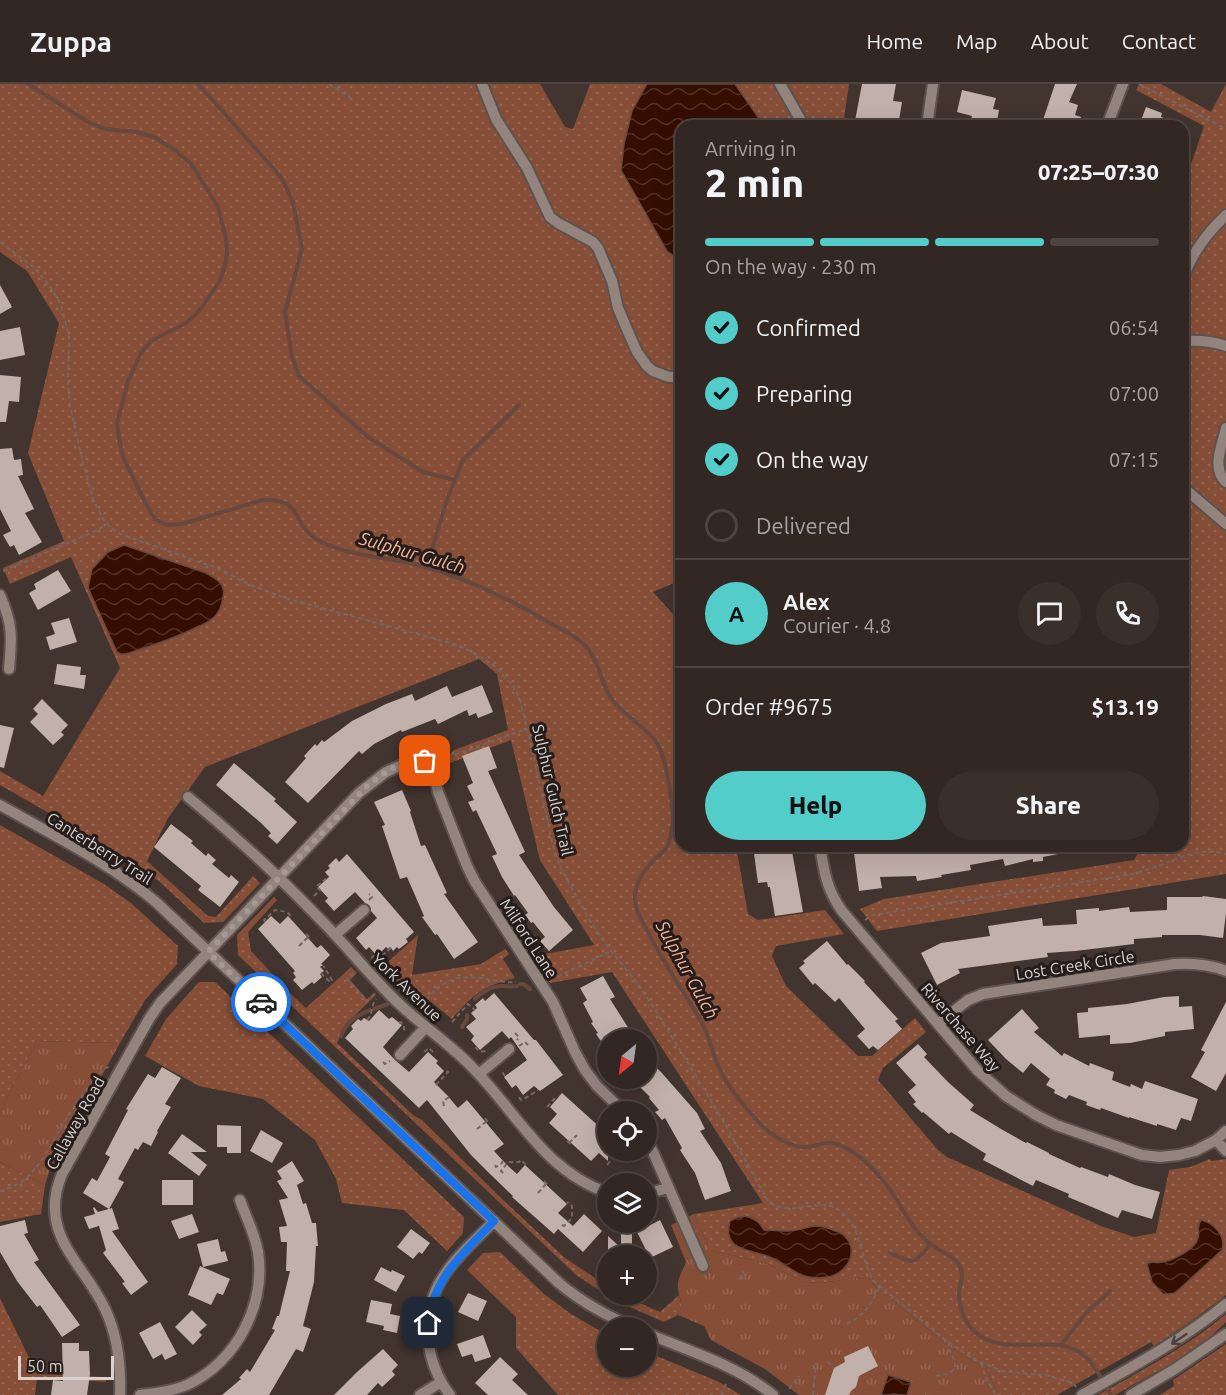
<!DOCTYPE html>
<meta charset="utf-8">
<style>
:root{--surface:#322723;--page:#3a2f2b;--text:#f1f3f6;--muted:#a8a5a6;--line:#4d4441;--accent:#53cdca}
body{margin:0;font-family:Ubuntu,sans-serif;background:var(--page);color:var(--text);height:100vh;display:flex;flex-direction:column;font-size:22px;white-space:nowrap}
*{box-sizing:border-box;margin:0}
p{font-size:20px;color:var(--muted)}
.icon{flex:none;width:33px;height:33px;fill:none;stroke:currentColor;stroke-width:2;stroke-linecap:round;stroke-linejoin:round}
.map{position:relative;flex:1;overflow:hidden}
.sheet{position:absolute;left:675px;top:36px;width:514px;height:732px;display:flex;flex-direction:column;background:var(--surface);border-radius:18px;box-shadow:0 6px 24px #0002,0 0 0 2px var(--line)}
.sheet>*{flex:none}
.needle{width:39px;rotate:209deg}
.buttons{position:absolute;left:597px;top:945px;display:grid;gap:12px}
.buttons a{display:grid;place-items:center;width:60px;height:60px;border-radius:50%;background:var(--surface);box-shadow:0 6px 24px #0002,0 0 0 2px var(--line);font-size:30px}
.scale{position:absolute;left:18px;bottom:15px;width:96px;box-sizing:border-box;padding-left:6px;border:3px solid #dad1ce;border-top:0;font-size:16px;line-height:21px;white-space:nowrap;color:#dad1ce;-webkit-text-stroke:4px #241d1b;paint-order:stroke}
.pin{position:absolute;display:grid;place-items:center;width:51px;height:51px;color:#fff;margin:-26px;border-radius:12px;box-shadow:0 3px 9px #0006}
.courier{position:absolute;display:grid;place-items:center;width:60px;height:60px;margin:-30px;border:4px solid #1a73e8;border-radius:50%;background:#fff;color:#222;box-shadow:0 2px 8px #0007}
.head em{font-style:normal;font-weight:800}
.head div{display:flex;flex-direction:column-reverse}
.head{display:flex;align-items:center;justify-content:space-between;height:102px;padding:0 30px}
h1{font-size:39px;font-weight:800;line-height:45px}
.bar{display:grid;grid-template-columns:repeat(4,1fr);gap:9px 6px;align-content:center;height:72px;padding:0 30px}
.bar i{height:8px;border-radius:4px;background:var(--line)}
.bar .active{background:var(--accent)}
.bar p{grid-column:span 4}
.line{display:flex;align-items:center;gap:15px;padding:0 30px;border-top:2px solid var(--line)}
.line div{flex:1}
.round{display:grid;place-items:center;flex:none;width:63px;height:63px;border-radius:32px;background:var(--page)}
ol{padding:0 30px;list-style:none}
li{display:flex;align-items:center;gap:18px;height:66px}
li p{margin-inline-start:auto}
li .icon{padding:6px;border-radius:50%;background:var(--accent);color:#111;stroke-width:4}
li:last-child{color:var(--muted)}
li i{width:33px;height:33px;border:3px solid var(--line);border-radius:50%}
.button{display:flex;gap:12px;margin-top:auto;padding:12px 30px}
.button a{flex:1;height:69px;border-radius:36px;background:var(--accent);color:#111;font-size:24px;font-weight:800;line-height:69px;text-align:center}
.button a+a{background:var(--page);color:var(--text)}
header{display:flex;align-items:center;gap:36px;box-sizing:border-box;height:84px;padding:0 30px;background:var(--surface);border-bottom:2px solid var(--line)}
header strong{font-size:28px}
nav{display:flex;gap:33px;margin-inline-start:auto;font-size:21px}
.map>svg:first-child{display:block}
.grass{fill:url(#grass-dots)}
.park{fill:url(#park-tufts)}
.water{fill:url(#water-waves);stroke:#67483e;stroke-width:1.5}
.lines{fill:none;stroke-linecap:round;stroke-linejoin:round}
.stream{stroke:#67483e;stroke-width:4}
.building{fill:#c2b0aa}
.minor-casing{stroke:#5d524e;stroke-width:14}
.path{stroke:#736763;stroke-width:2;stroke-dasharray:4.5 3;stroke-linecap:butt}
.minor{stroke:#94847e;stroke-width:10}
.oneway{stroke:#4b413e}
.done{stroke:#a59a96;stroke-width:6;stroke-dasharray:0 10.8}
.route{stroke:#1a73e8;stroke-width:8}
.labels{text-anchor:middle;stroke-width:6;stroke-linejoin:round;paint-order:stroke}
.street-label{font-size:16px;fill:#dad1ce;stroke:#241d1b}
.water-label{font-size:18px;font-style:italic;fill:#f9b599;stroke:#241d1b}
</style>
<header>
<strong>Zuppa</strong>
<nav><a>Home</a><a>Map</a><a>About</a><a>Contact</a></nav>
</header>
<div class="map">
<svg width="1226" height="1311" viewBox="0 0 1226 1311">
<defs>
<pattern id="grass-dots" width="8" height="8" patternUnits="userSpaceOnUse" patternTransform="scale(1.5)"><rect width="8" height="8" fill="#864e37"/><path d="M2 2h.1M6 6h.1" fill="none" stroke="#966653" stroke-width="1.8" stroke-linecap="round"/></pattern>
<pattern id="park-tufts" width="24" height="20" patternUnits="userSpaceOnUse" patternTransform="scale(1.5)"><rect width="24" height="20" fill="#864e37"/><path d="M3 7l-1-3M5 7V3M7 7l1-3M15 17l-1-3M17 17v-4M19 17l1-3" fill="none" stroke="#966653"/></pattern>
<pattern id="water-waves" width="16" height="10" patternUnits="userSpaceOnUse" patternTransform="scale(1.5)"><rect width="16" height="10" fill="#360e00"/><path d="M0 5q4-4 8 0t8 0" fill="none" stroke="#523024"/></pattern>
</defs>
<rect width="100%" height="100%" fill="#42342f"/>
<path class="grass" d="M0 0H540L565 43 573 45 590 0H849L843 42H681V496L653 508 681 539V762H736L748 830 758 836 825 826 844 850 776 862 772 872 786 902 858 972H872L915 934 926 948 883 984 878 996 938 1066 947 1073 1101 1142 1134 1153 1156 1149 1169 1086 1190 1083 1210 1075 1211 1077 1226 1075V1211L1187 1240 1154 1262 1151 1258 1057 1311H998L986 1284 961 1270 946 1260 875 1202 869 1195 855 1194 821 1199 804 1198 768 1180 710 1166 694 1130 763 1119 612 888 550 899 534 872 594 861 540 776 511 656 450 679 447 673 454 666 508 646 497 590 479 575 205 683 168 734 147 777 208 832 216 833 253 792 260 799 223 838 204 839 161 799 142 784 112 765 0 701V687L43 712 120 584 71 473 10 500 3 484 64 457 28 369 59 239 27 187 0 168Z
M1139 0H1161L1211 28 1226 0V790L877 847 860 825 884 815 1134 776 1142 762H1184V101L1204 42 1136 6Z
M0 741 104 800 131 819 178 862 177 878 178 879 145 916 120 959 37 957 0 1027Z
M274 813 277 816 248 848 251 867 295 914 306 924 351 883 357 889 350 896 367 915 376 908 375 912 347 939 337 959 413 1031 422 1036 502 1115 565 1174 607 1202 608 1210 622 1211 660 1228 679 1211 682 1222 678 1231 664 1238 616 1217 576 1191 238 871 237 851Z
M418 851 412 891 481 880 505 865 509 870 503 875 515 894C483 902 473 910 452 935L426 914 420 921 381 884Z
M199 898H215L464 1133 463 1149 447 1167 404 1126 342 1119 336 1095 315 1056 263 1015 199 1002 145 972 166 935Z
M0 1078 45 1101 41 1130 0 1138Z
M500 1168 543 1209 571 1230 607 1251 608 1282H646L647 1268 717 1297 741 1311H558L516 1264V1233L467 1186 483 1169Z
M0 1214 37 1290 106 1293V1298L37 1294 35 1311H0Z
M1226 1230V1238L1209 1254 1171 1280 1145 1294 1115 1311H1098C1142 1286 1187 1263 1226 1230Z
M1226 1260V1311H1160L1174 1302 1173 1296Z"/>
<path class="park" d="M37 957 120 959 50 1085 45 1101 0 1078V1027Z
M694 1130 710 1166 768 1180 804 1198 821 1199 855 1194 869 1195 875 1202 946 1260 961 1270 986 1284 998 1311H799L765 1285 711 1256 704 1242 678 1231 682 1222C676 1198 676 1201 686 1178L671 1141Z"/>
<path class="water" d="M647 0H735L758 33 760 42H681V175H678L667 167 621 86 624 60 632 27Z
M124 461 206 489C217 495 226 500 223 513 222 521 219 529 213 534 209 538 202 541 197 543 174 555 150 562 126 570H121L117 568 88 504 92 485 108 468Z
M745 1132C754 1134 760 1138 764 1146 772 1146 780 1147 788 1147 797 1147 806 1143 815 1142 821 1142 828 1144 833 1146 862 1154 854 1189 827 1193 799 1197 793 1184 772 1174 754 1165 721 1169 730 1137L736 1134Z
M1201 1136C1214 1139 1226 1151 1222 1166L1175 1209 1169 1210H1163L1152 1198 1147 1180 1149 1178C1154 1178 1158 1179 1163 1178 1173 1176 1196 1165 1198 1154 1200 1147 1196 1142 1201 1136Z
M888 1291 911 1298 907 1311H881Z"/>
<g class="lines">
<path class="stream" d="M28 0 90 39 106 45 136 48 154 53 175 66 190 79 195 86 218 123 226 155 227 168 225 182 220 196 203 222 195 231 186 239 151 257 141 269 128 297 117 339 119 355 123 373 146 420 155 435 166 441 182 440 263 416C304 414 291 439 316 455 331 464 352 469 370 472 386 475 403 477 418 481 464 493 508 514 548 538 562 546 579 553 589 566 601 581 601 602 613 617 624 631 642 641 654 655 666 668 673 719 673 737 672 745 671 757 666 764 664 768 660 771 656 774 644 786 634 799 635 817 636 829 644 840 649 850 665 882 686 910 703 941 711 956 713 973 721 988 729 1004 742 1020 754 1033 767 1048 788 1065 809 1063 820 1061 824 1057 836 1060 853 1065 869 1080 881 1094 900 1115 908 1144 932 1161 941 1168 954 1172 960 1182 965 1192 959 1200 959 1210 959 1226 967 1244 980 1252 1013 1273 1061 1246 1088 1275 1097 1284 1104 1300 1111 1311
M198 0 273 84 283 96 293 119 302 165 285 228 292 273 299 292 368 353 423 388 455 396
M426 484 448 413 463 376 519 321
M520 900H523L530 905
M475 915C483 907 491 902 502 902 507 902 512 903 517 902
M374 925 388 920
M462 943 467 935V931
M341 952C347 937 356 932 370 926
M890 1169C915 1180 913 1181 931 1160
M1061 1261 1086 1229 1110 1207"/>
</g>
<path class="building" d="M862 0H896L893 17 902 18 898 42H854Z
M1055 0H1077L1069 18 1078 21 1075 31 1081 33 1078 42H1041Z
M962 6 996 14 993 25 999 26 997 37 993 35 991 42H977L970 40 972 32 957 28Z
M1146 23 1162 29 1161 33 1182 40 1181 42H1139Z
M0 201 12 223 0 230Z
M20 243 25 271 0 276V247Z
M0 291 21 293 19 318 9 317 6 338H0Z
M12 364 14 376 21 375 23 391 18 392 34 425 25 429 42 458 19 471 14 461 10 463 3 451 11 447 0 425V365Z
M58 486 71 507 38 526 29 509 36 505 34 500Z
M69 534 77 558 50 566 46 553 55 550 51 539Z
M57 580 81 583 80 591H86L84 605 54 600Z
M482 601 493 628 478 634 476 629 469 632 467 626 438 640 435 635 402 648 401 646 374 660 362 670 359 667 308 719 285 698 306 674 304 672 315 660 317 662 322 656 324 658 352 637 386 620 412 610 415 617 447 602 452 613Z
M42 615 68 641 61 648 64 651 53 661 30 638 38 630 33 625Z
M0 641 14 644 4 684 0 683Z
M489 662 497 684 488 687 525 768 519 771 554 823 573 846 549 867 540 857 545 853 533 838 531 839 525 831 528 829 515 811 514 812 502 793 492 772 497 770 476 726 473 728 468 718 474 716 467 702 473 699 462 672Z
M234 679 276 715 274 717 297 738 277 760 268 752 271 749 261 739 216 701Z
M402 706 411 727 410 728 421 762 425 761 447 809 444 810 478 858 454 875 437 850 435 851 422 833 424 832 407 793 400 795 382 742 385 741 374 718Z
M171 740 193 757 191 759 206 772 208 769 216 776 212 780 229 794 231 791 239 798 220 823 198 806 201 802 154 763Z
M753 762H791L803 828 775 832 770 803H768L767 798 758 799Z
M1072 762 1073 767 1043 773V777L1033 778V775L1005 782 1003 775 970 781 971 786 941 791 942 793 917 797 916 792 880 793 882 804 859 807 854 769 894 764V763Z
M347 770 414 848 406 855 408 858 399 865 397 863 393 867 390 863 388 865 386 863 377 872 369 863 366 866 356 854 377 834 371 827 370 822 365 819 355 808 334 827 325 817 328 814 318 803 329 793 325 788 330 784 328 782 336 774 339 778Z
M1203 812 1226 815V829L1223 854 1200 851H1162V853L1134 855V860L1075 867 1047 869 1048 873 958 885 960 889 937 901 921 869 941 859 990 852 988 842 1042 834 1043 842 1077 840 1076 826 1099 824V827L1129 823 1130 828 1167 826V813H1202Z
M271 832 280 840 288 832 317 864 321 861 330 871 321 880 323 881 320 883 324 887 320 890 322 893 314 900 312 898 302 906 293 896 296 893 293 889 295 887 258 845Z
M827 857 847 881 848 880 865 897 864 898 898 935 895 937 902 945 878 966 873 962 869 965 857 952 865 945 839 914 835 918 815 899 813 901 799 884 805 879 803 877Z
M603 892 615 913 610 915 636 956H608V957L603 960 596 950 598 949 591 939 593 938 583 919 587 916 580 904Z
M494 909 534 956H536L563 991 540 1007 534 1002 523 1011 516 1001 512 1004 504 993 527 976 511 953 509 955 502 947 480 966 471 956 474 952 466 943 476 935 471 929 477 924 475 921 483 914 485 917Z
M1179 912V923L1192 922 1194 945 1165 948V952L1130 959 1110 960V951L1079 954 1077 929 1088 928V924L1127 920 1164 913Z
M1226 918V989L1216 1007 1191 993 1205 968 1201 966Z
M1022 925 1039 944 1034 948 1062 972 1064 969 1089 982 1090 979 1114 988 1112 996 1130 1003 1131 1000 1142 1005 1145 997 1198 1015 1191 1037 1181 1034 1176 1046 1157 1040V1042L1129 1033V1034L1101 1024 1100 1026 1086 1021 1087 1018 1069 1011 1066 1015 1054 1009 1055 1006 1046 1001 1050 995 1031 979 1023 989 1006 975 988 956Z
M379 926 389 935 392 933 402 941 383 963 395 976 409 988 428 968 438 977 436 979 444 987 434 998 447 1011 458 1024 467 1016 504 1060 494 1067 507 1081 517 1090 525 1081 567 1120 558 1129 573 1142 584 1130 602 1147 583 1168 558 1145 554 1150 512 1113 513 1112 490 1090 471 1071 427 1016 419 1024 345 954 353 945 351 942 358 935 361 937 364 934 369 937Z
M918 960 927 970 924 973 948 998 974 1021 970 1026 1001 1045 1026 1059 1027 1058 1049 1069V1070L1080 1084 1081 1083 1108 1093 1109 1090 1135 1101 1160 1108 1152 1135 1122 1126 1118 1134 1068 1113 1069 1110 1036 1096 1033 1102 983 1076 986 1070 951 1048 949 1050 923 1028 922 1029 913 1020 916 1018 908 1008 916 1001 896 979Z
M646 974 661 988 697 1029 705 1045 700 1047 721 1079 731 1107 705 1116 695 1089 680 1066 682 1064 665 1034 662 1036 655 1028 659 1026 649 1014 650 1013 631 994H646Z
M162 983 181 994 165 1020 171 1023 157 1047 158 1048 151 1062 143 1058 138 1066 135 1064 118 1095 124 1098 109 1125 83 1109 92 1094 97 1097 110 1073 105 1070 128 1026 126 1025 148 990 155 994Z
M562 1009 603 1046 608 1052V1077L599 1069 591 1077 549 1039 557 1030 550 1023Z
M217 1041 241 1042V1069H227V1063H217Z
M261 1046 283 1059 272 1079 250 1067Z
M182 1050 207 1068H191L207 1081 199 1092 168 1069Z
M292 1077 304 1097 297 1101 303 1120 306 1119 312 1139H316L318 1162H316L314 1198 303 1242 311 1245 303 1268 296 1265 269 1311H222L241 1295 239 1294 247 1285 250 1288 275 1246 272 1245 277 1232H279L290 1187H286L287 1158H281L279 1143 287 1142 279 1116 288 1114 277 1097 282 1095 277 1087Z
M162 1096H193V1121H162Z
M94 1123 98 1128 112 1124 119 1145 112 1147 148 1198 131 1211 122 1199 125 1198 103 1169 106 1166 99 1142 89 1145 84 1133 95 1130 93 1124Z
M192 1130 199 1148 179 1155 171 1137Z
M25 1136 28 1149 24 1150 39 1176 34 1178 80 1241 62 1253 40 1221 37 1223 17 1197 0 1168V1142Z
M660 1136 673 1163 650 1174 637 1148Z
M411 1145 430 1159 422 1170 419 1168 413 1175 397 1163Z
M621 1149H632V1172H608V1152L621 1164Z
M218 1155 221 1168 225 1167 228 1177 203 1183 197 1160Z
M200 1182 230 1195 223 1211 217 1209 211 1221 188 1211Z
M381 1183 391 1188 392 1186 405 1192 396 1208 374 1196Z
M468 1209 487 1217 478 1237 458 1228Z
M371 1216 392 1220 390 1230 400 1232 397 1249 383 1246 384 1242 366 1238Z
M192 1226 207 1241 199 1248 202 1251 193 1261 175 1243Z
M160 1238 177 1270 165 1276 162 1270 153 1275 139 1249Z
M483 1251 491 1273 475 1278 472 1270 462 1273 457 1260Z
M62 1259H79V1267H89L90 1290 87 1311H51L53 1296 63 1297Z
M868 1262 878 1282 859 1292 856 1303 851 1307 849 1311H825L834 1284 845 1278 844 1273Z
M383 1265 398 1281 392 1287 395 1291 382 1303 378 1299 367 1311H334L357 1288Z
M500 1273 518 1290 512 1296 528 1311H488L475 1299Z"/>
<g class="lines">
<g class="minor-casing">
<path id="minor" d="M482 0 496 35 527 84 550 133 558 139 593 158 598 164 612 197 618 224 626 243 637 268 647 282 653 287 669 293H681
M780 0 804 42
M927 42 933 0
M1107 42 1123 0
M1184 192C1193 167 1207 149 1226 131
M1184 257C1199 256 1212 257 1226 262
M1226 344C1222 362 1211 384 1226 398
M1184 404 1226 440
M0 511C13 541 12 553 9 585
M188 713C234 751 278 791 319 834 345 860 367 888 393 914 417 938 445 956 469 980 515 1025 542 1086 608 1109
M0 721C53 751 110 779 157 819L560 1200C583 1219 607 1232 635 1244
M820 762C824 788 827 806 842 827L977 986 1006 1012 1036 1031 1056 1041 1133 1068 1142 1071 1160 1073 1179 1071 1195 1067 1216 1056 1226 1047
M335 851 364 826
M938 940 968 916 983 910 1175 880C1193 879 1209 880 1226 887
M400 971 426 943
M479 990 509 965
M646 1056 653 1068 703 1182
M1216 1056 1226 1067
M646 1110 668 1104
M646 1249C689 1267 736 1281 773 1311
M120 1311C121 1281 118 1252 105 1225 83 1178 37 1150 62 1090L149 935 160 919 359 709 386 688 409 678 420 676 429 680 433 685 438 708 467 782 475 798 553 918 575 968 585 986 597 1002 624 1028
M140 1311C157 1309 174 1307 189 1300 237 1276 266 1221 258 1168 255 1150 246 1133 240 1116
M420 1311 441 1298
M450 1311C424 1277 420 1229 443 1193 456 1172 477 1155 494 1137
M1082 1311C1132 1283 1182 1256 1226 1220
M1131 1311 1175 1285 1226 1250"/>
</g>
<path class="path" d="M329 0 351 14
M1139 0 1226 45
M0 158 36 185 51 204 61 221 69 253 68 300 70 321 82 375 93 415 103 435 111 444 120 450 222 486 248 500 285 514 454 560 472 568 495 582 513 602 520 616 533 670 553 762 560 783 592 840 611 867 635 896 656 927 721 1033 768 1117C795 1138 823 1105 847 1133 863 1152 861 1179 875 1198L944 1255 973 1275 1002 1287 1049 1292 1073 1299 1076 1303
M3 487 98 446 106 440
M455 671 526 645
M314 812 320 806 316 803 329 792
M369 816 372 813 369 810
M865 836 873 831 1115 793C1124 791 1134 790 1143 787 1171 779 1196 761 1226 770
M265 838 264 836 275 826 287 828 291 832
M306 850 311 855
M299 862 309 852
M371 874 375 871 378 875 391 864
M321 889 330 898 332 896 324 883V882
M354 889 347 895 367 917 374 910
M551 896 611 867
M426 916C446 892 462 890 492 896 500 897 507 899 516 898
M367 936C374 928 370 923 376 915
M452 938 468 920 475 926
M399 939 401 938 404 941V946L402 948
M515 949 519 953 517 956
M519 962 525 958 528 961
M477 963 476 964C479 967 483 969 487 966
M424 968 429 964 433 968 431 970
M383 978 385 980 390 977
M505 992 503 989 506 986
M436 1001 448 988 445 985
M519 1013 521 1016 524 1015 538 1006
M444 1022 443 1017 451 1012
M547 1023 554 1015 556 1016
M485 1034 489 1039
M477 1045 487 1037
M567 1057 572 1061
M569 1059 577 1051
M495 1081 496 1083 502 1079 504 1074
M607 1081 615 1072 613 1069
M503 1089 501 1087 508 1078H519L521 1076 526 1081
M544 1097 549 1102
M0 1107C7 1105 15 1102 21 1098 41 1085 57 1049 70 1029 80 1013 92 998 104 984L109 983
M538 1109 546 1100
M562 1141 564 1142 572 1134V1122L567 1118
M739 1196 744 1187
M847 1240C864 1232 872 1219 880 1202
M828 1278 834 1284
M981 1279 987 1296 996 1311
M936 1292 949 1290 955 1284V1278L948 1263 949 1260
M789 1305 799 1292
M721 1311 726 1300
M813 1311 816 1279"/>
<use href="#minor" class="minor"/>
</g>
<defs><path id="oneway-shaft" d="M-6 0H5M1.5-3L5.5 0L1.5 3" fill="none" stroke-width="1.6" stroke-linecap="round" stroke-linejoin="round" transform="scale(1.5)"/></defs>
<use class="oneway" href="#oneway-shaft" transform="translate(1179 1255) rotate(146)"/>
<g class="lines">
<path class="done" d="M261 918 208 868 368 701C382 691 406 672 425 677"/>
<path class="route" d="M261 918 494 1137C463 1170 434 1192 428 1239"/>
</g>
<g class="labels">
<g class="street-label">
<text transform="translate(553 706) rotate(77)" y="6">Sulphur Gulch Trail</text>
<text transform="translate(100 764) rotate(32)" y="6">Canterberry Trail</text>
<text transform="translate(529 854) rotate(57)" y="6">Milford Lane</text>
<text transform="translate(1075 881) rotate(-9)" y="6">Lost Creek Circle</text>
<text transform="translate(407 903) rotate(44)" y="6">York Avenue</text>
<text transform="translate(961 943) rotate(49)" y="6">Riverchase Way</text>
<text transform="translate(75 1039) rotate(-61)" y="6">Callaway Road</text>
</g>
<g class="water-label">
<text transform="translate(412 469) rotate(16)" y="6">Sulphur Gulch</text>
<text transform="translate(687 886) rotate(61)" y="6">Sulphur Gulch</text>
</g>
</g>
</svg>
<div class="buttons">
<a><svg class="needle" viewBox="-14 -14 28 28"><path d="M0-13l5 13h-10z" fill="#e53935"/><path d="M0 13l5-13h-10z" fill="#a8a5a6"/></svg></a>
<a><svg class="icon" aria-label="locate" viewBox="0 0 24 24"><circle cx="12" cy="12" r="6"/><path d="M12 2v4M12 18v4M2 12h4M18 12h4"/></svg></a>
<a><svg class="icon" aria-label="layers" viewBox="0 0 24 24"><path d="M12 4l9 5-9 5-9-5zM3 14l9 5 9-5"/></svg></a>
<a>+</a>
<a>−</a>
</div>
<div class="scale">50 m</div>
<div class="pin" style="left:425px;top:677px;background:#ea580c"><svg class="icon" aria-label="bag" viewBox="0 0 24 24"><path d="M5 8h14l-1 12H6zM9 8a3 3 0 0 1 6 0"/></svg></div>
<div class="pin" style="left:428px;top:1239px;background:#1f2937"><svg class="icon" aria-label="home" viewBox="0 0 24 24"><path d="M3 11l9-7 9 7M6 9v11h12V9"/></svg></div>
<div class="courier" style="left:261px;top:918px"><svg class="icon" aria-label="car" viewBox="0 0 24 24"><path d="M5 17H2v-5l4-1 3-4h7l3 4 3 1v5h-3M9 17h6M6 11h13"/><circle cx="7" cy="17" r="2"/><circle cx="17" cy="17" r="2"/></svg></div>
<section class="sheet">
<div class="head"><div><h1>2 min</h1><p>Arriving in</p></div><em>07:25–07:30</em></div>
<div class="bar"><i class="active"></i><i class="active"></i><i class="active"></i><i></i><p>On the way · 230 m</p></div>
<ol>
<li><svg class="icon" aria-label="check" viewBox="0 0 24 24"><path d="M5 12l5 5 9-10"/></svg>Confirmed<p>06:54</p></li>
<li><svg class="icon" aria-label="check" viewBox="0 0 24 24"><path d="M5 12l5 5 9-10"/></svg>Preparing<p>07:00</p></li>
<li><svg class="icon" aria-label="check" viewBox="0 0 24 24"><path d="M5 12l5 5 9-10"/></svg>On the way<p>07:15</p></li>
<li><i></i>Delivered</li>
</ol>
<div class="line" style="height:108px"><b class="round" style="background:var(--accent);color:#111">A</b><div><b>Alex</b><p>Courier · 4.8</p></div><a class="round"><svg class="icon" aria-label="chat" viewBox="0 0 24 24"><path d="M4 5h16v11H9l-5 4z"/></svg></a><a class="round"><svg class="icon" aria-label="phone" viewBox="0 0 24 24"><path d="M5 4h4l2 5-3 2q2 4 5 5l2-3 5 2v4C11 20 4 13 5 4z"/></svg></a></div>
<div class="line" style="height:78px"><div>Order #9675</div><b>$13.19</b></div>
<div class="button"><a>Help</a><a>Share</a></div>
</section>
</div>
